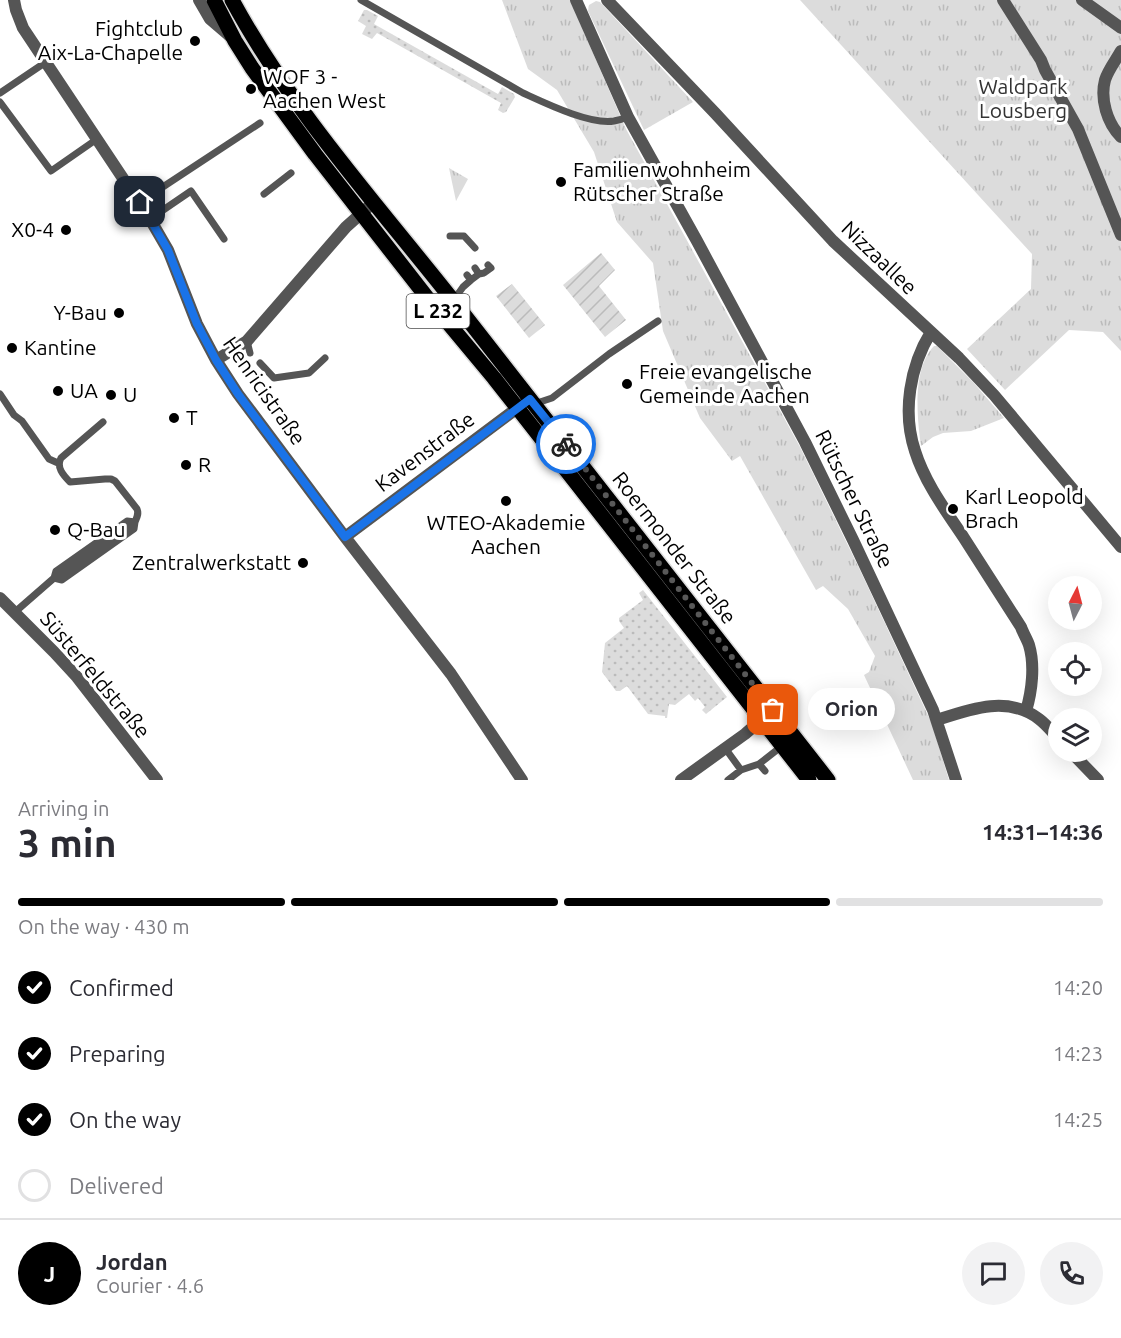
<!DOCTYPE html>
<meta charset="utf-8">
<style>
:root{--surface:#fff;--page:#f2f2f3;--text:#2b2b33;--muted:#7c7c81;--line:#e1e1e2;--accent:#000}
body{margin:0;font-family:Ubuntu,sans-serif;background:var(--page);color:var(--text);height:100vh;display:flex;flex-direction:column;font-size:22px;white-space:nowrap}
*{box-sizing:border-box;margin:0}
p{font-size:20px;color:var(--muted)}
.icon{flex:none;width:33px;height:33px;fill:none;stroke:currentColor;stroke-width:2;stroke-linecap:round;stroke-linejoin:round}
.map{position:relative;height:780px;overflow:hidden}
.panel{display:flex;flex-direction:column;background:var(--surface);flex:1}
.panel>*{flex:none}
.needle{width:39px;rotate:6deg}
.controls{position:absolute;left:1048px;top:576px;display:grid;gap:12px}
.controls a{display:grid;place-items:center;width:54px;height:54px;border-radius:50%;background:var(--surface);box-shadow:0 6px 24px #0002;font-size:30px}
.pin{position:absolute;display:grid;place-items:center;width:51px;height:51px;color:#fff;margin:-26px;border-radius:12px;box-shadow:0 3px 9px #0006}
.courier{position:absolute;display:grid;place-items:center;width:60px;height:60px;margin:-30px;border:4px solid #1a73e8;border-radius:50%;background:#fff;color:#222;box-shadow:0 2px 8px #0007}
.bubble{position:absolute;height:42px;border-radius:21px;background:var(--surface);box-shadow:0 6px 24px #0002;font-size:20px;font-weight:600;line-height:42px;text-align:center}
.head em{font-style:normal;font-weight:600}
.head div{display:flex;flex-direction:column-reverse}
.head{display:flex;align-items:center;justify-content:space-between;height:102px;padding:0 18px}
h1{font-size:39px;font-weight:600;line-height:45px}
.bar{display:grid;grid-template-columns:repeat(4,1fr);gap:9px 6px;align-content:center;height:72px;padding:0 18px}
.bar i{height:8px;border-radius:4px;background:var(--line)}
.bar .current{background:var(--accent)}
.bar p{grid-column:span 4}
.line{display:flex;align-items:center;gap:15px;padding:0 18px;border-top:2px solid var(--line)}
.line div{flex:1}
.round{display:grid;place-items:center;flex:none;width:63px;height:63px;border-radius:32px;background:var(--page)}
ol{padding:0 18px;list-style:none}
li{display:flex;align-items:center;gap:18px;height:66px}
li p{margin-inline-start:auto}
li .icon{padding:6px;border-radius:50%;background:var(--accent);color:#fff;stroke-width:4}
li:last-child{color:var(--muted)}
li i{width:33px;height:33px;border:3px solid var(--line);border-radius:50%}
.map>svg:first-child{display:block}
.grass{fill:url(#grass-dots)}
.park{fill:url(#park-tufts)}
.garden{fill:url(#garden-furrows)}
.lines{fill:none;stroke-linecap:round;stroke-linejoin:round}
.primary-casing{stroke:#dbdbdb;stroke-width:18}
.service{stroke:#555;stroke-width:7}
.minor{stroke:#555;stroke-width:12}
.tertiary{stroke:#555;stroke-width:12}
.primary{stroke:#000;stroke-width:15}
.done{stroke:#595959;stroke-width:6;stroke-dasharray:0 10.8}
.route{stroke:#1a73e8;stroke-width:8}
.poi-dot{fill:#000;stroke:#fff;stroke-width:2}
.labels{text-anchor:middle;stroke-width:6;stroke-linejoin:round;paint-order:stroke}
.shield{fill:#fff;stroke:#4c4c4c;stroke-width:1.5}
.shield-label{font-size:20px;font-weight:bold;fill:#000}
.poi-label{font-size:21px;fill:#000;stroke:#fff;text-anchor:start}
.park-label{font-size:21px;fill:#333;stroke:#fff}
.street-label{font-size:21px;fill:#000;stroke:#fff}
</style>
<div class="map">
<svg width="1121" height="780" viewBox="0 0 1121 780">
<defs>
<pattern id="grass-dots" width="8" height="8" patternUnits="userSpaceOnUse" patternTransform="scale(1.5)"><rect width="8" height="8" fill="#dcdcdc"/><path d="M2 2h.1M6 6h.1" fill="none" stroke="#bbb" stroke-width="1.8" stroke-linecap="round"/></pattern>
<pattern id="park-tufts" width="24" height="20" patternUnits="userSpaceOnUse" patternTransform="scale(1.5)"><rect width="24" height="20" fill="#dcdcdc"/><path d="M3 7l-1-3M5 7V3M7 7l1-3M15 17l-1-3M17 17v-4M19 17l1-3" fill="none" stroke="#bbb"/></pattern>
<pattern id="garden-furrows" width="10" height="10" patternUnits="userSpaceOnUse" patternTransform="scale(1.5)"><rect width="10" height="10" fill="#dcdcdc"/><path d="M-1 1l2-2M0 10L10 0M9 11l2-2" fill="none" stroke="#bbb"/></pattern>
</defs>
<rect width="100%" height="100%" fill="#fff"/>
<path class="grass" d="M364 10H367L378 16 374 24 498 94 502 87 514 94 515 97 506 112 503 113 498 110 501 103 377 33 372 39 362 34 366 26 358 21Z
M643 590 727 697 706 714 702 710 705 707 698 698 695 701 689 694 675 705 669 704 667 718H665V716L648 714 627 686 620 691H616L602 672 605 643 624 628 619 621V618L643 600 639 593Z"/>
<path class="park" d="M502 0H570L626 129 800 447 860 570 932 724 949 780H913L864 675 869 672 875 656 848 609 823 586 816 590 740 456 732 461 700 418 663 331 653 263 617 222 594 152 557 90 528 69Z
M800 0H1121V351L1103 332 1069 330 1005 390 967 349 1031 289 1032 254Z
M596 1 600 2 693 102 644 130 588 11 589 5Z
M449 168 468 179 456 201Z
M934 346H937L973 382 1004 418 971 431 943 433 933 437 921 446C917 417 912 369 934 346Z"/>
<path class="garden" d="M601 253 615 270 599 286 626 320 605 337 563 285Z
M512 284 545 325 529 338 496 296Z"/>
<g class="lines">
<g class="primary-casing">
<path id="primary" d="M214 0 235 41 252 68 315 154 429 300 494 378 809 780
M232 0C291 109 374 201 451 298 577 458 702 619 828 780"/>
</g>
<path class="service" d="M361 0 523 93C545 103 590 125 614 121 619 120 623 119 628 117
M0 93 46 62
M0 102 51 171 97 139
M264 194 291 173
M140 202 260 123
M150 219 191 191 224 239
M450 236H464L475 248
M479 274 484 273 491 268 488 265
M471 280 479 274 475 268
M453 301 463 287 471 280 467 275
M247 341 250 353
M260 363 274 378 309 373 325 358
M0 394 14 415 22 421 49 459 58 463
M534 404 552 398 609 354 658 321
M563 441 575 427 572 422
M127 521 135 522 134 529 62 580 54 578 56 571Z
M15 612 54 578 135 522C137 517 139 514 137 509L115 481 111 479H105L70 482C63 475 56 467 61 458L103 422
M725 748 741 770 759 764
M765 771 759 764 782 746
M728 780 741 770"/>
<path class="minor" d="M14 0 16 10 23 28 150 219 168 250 197 324 216 360 238 394 345 537 451 674 522 780
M199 0 210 19 231 37
M576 0 628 117 697 241 805 442 853 540 933 710 956 780
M607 0 715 113 833 241 959 358 994 395 1121 547
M1003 0 1041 60 1045 70 1078 129 1121 235
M1082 0 1121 28
M1121 51C1116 60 1108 70 1105 80 1100 99 1107 123 1121 137
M931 332C910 366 902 412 915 451 925 483 946 511 964 538 983 568 1002 597 1021 627 1023 633 1027 639 1029 645 1035 665 1032 691 1026 711
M216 360 247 341 346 227 374 202
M345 537 524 403
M937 720C970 709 1008 695 1039 719 1047 725 1053 733 1059 739
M1071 752 1098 780"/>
<path class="tertiary" d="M0 598 54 652 77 677 157 780
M681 780 745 734 768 714"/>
<use href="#primary" class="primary"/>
</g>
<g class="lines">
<path class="done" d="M566 444 773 710"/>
<path class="route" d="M140 202 168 250 197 324 216 360 238 394 345 537 530 399 566 444"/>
</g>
<g class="poi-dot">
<circle cx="195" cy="41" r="6"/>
<circle cx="251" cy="89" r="6"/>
<circle cx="561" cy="182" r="6"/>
<circle cx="66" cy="230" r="6"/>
<circle cx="119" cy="313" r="6"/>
<circle cx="12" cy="348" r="6"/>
<circle cx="627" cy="384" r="6"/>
<circle cx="58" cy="391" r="6"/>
<circle cx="111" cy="395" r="6"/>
<circle cx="174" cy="418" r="6"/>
<circle cx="186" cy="465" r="6"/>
<circle cx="506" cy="501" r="6"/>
<circle cx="953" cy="509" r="6"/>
<circle cx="55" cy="530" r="6"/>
<circle cx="303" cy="563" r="6"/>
</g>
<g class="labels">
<rect class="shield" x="406.5" y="294" width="63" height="34" rx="4.5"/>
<g class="shield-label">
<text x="438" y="318">L 232</text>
</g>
<g class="poi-label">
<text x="183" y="36" text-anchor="end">Fightclub<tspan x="183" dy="24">Aix-La-Chapelle</tspan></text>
<text x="263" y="84">WOF 3 -<tspan x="263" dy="24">Aachen West</tspan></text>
<text x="573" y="177">Familienwohnheim<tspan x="573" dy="24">Rütscher Straße</tspan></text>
<text x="54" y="237" text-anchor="end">X0-4</text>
<text x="107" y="320" text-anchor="end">Y-Bau</text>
<text x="24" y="355">Kantine</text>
<text x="639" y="379">Freie evangelische<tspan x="639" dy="24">Gemeinde Aachen</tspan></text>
<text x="70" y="398">UA</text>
<text x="123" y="402">U</text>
<text x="186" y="425">T</text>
<text x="198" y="472">R</text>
<text x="965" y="504">Karl Leopold<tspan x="965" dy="24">Brach</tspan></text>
<text x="506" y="530" text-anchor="middle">WTEO-Akademie<tspan x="506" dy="24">Aachen</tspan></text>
<text x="67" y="537">Q-Bau</text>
<text x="291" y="570" text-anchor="end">Zentralwerkstatt</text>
</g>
<g class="park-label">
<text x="1023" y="94">Waldpark<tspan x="1023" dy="24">Lousberg</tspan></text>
</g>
<g class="street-label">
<text transform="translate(879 258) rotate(44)" y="7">Nizzaallee</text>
<text transform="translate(264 391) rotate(55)" y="7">Henricistraße</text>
<text transform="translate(425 452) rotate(-37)" y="7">Kavenstraße</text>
<text transform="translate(854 499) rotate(64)" y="7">Rütscher Straße</text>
<text transform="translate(674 548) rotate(52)" y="7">Roermonder Straße</text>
<text transform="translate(95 675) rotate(50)" y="7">Süsterfeldstraße</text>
</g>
</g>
</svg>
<div class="controls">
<a><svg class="needle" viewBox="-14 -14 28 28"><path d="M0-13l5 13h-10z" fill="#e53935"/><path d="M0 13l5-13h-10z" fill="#7c7c81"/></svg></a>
<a><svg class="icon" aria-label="locate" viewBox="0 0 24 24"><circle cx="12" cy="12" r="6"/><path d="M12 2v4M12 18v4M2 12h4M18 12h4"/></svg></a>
<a><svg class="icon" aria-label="layers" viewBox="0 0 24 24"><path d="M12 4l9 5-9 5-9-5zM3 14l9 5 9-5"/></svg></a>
</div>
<div class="pin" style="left:773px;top:710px;background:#ea580c"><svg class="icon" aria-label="bag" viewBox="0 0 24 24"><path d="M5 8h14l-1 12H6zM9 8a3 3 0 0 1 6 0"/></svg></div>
<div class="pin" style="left:140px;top:202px;background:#1f2937"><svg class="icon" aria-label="home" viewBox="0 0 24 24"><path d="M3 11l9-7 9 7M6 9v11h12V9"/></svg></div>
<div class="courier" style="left:566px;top:444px"><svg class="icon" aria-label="bike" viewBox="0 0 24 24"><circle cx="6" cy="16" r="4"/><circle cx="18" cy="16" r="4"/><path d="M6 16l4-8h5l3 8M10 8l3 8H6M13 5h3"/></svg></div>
<div class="bubble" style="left:808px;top:688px;width:87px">Orion</div>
</div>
<section class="panel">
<div class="head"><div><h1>3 min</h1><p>Arriving in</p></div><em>14:31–14:36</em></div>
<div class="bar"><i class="current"></i><i class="current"></i><i class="current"></i><i></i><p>On the way · 430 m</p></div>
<ol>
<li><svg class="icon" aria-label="check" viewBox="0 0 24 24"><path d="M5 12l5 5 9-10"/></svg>Confirmed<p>14:20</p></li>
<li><svg class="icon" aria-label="check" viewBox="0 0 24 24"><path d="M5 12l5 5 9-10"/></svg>Preparing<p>14:23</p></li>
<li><svg class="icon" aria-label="check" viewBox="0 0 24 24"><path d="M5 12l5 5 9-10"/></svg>On the way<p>14:25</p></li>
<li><i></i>Delivered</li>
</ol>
<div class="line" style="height:108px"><b class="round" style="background:var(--accent);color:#fff">J</b><div><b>Jordan</b><p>Courier · 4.6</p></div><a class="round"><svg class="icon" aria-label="chat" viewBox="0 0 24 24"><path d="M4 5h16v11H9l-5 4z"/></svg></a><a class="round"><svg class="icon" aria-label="phone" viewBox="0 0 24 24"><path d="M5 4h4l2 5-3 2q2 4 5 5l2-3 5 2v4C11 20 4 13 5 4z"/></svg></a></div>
</section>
